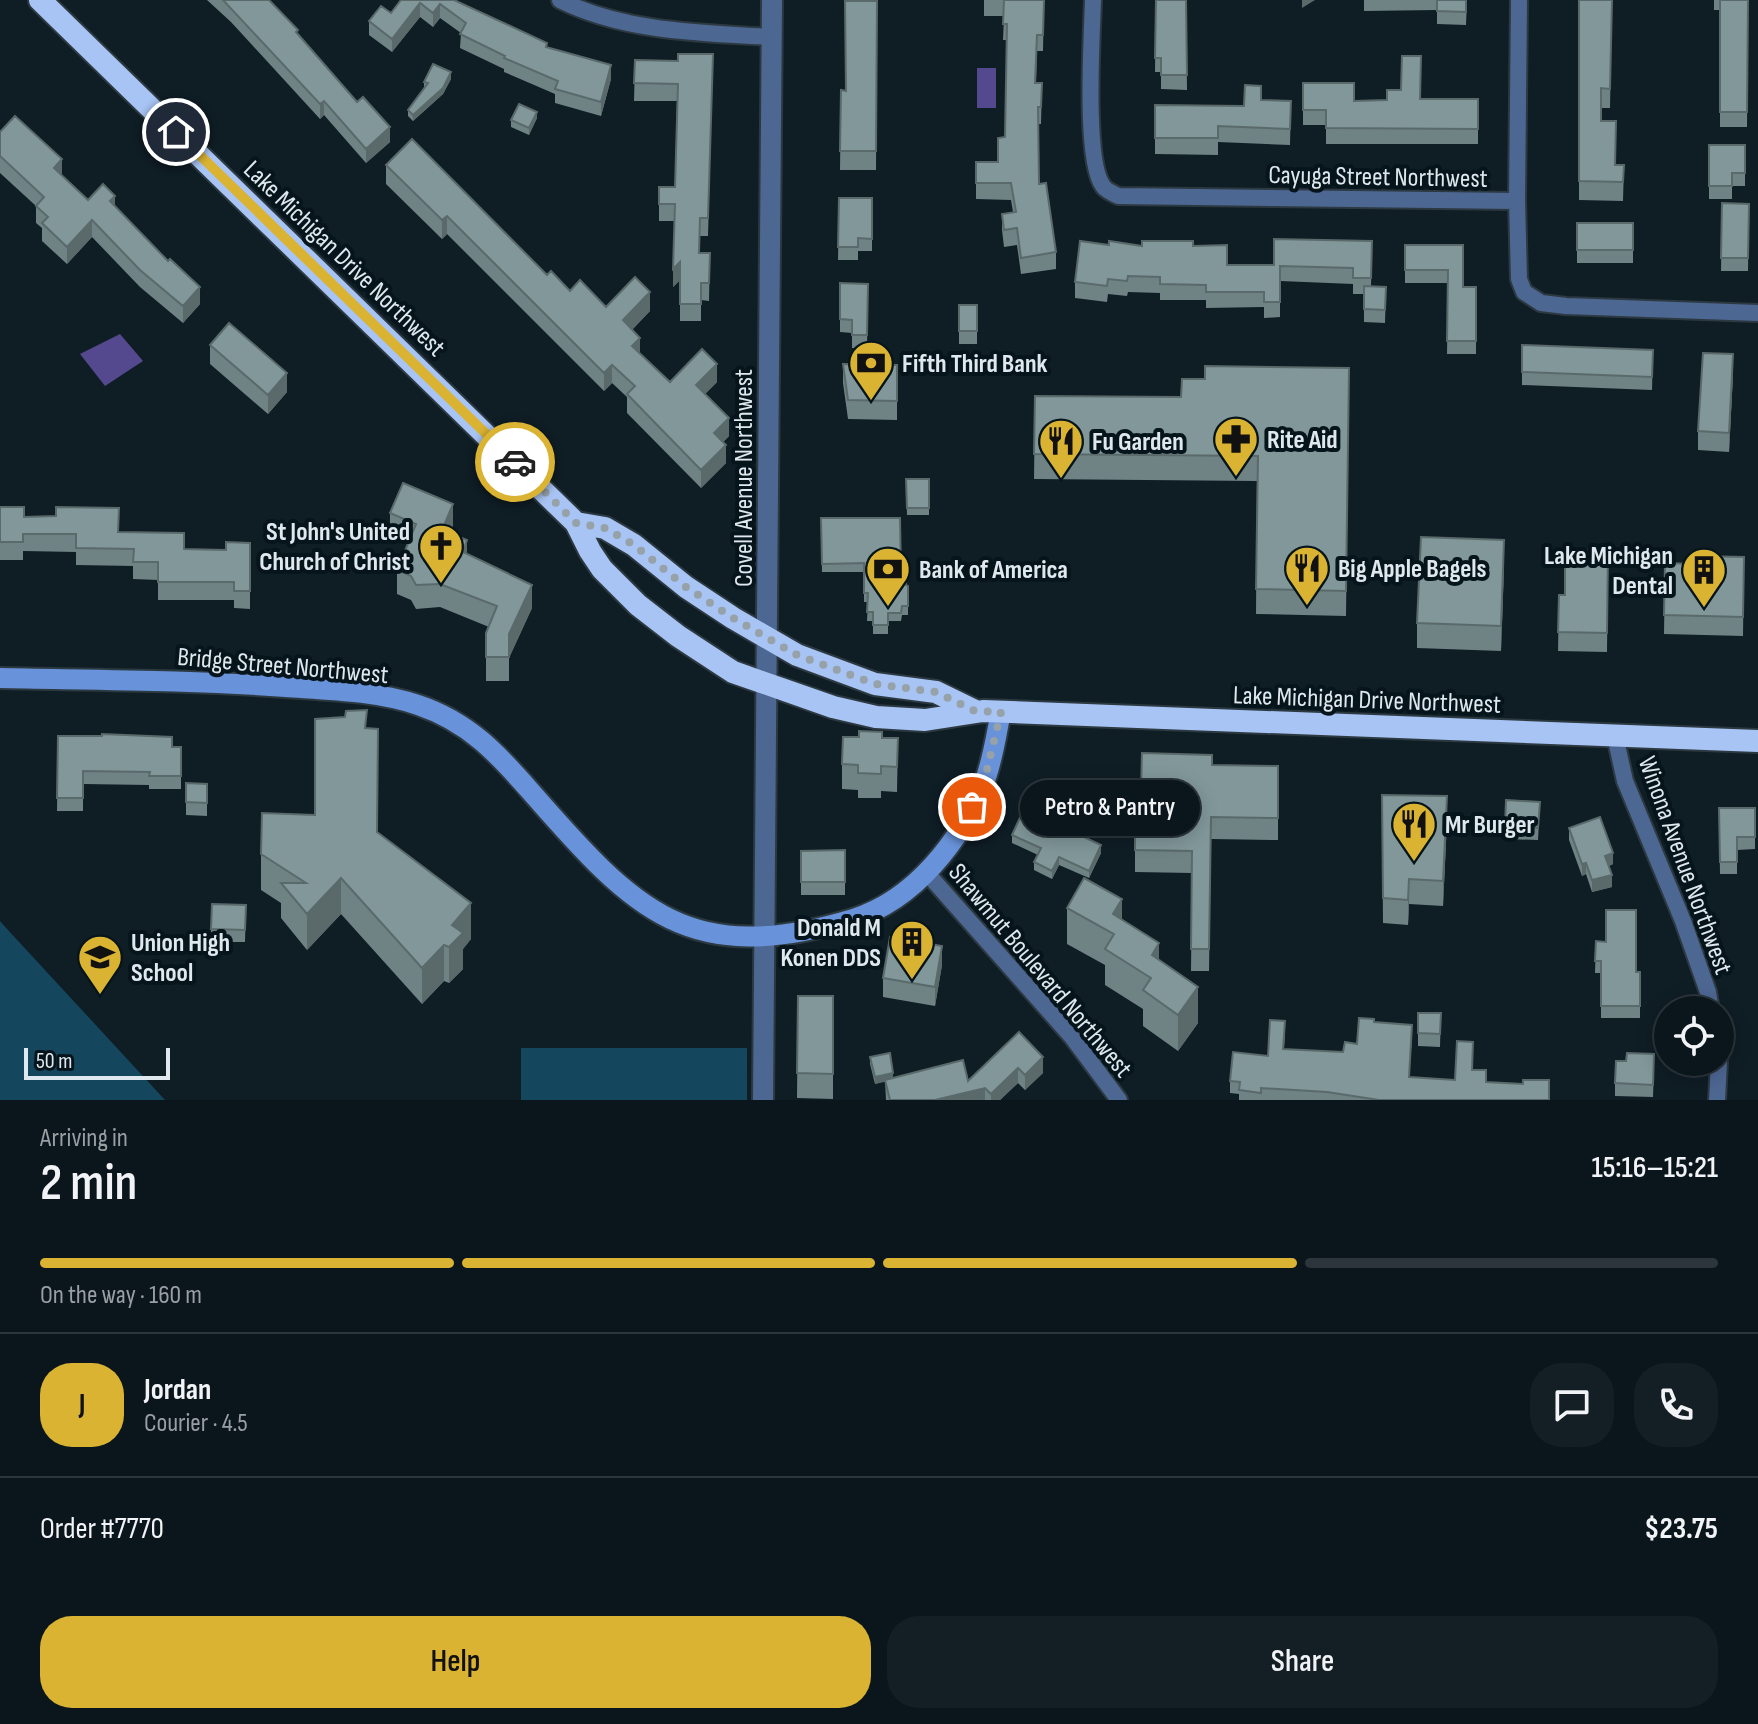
<!DOCTYPE html>
<meta charset="utf-8">
<style>
:root{--surface:#0b161c;--page:#141f25;--text:#f1f3f6;--muted:#9a9fa3;--line:#2b353b;--accent:#dab333}
body{margin:0;font-family:"Sofia Sans Condensed",sans-serif;background:var(--page);color:var(--text);height:100vh;display:flex;flex-direction:column;font-size:30px;white-space:nowrap}
*{box-sizing:border-box;margin:0}
p{font-size:26px;color:var(--muted)}
.icon{flex:none;width:44px;height:44px;fill:none;stroke:currentColor;stroke-width:2;stroke-linecap:round;stroke-linejoin:round}
.map{position:relative;height:1100px;overflow:hidden}
.side{display:flex;flex-direction:column;background:var(--surface);flex:1}
.side>*{flex:none}
.controls{position:absolute;left:1654px;top:996px;display:grid;gap:16px}
.controls a{display:grid;place-items:center;width:80px;height:80px;border-radius:50%;background:var(--surface);box-shadow:0 4px 20px #0003,0 0 0 2px var(--line);font-size:40px}
.scale{position:absolute;left:24px;bottom:20px;width:146px;box-sizing:border-box;padding-left:8px;border:4px solid #dfe8ee;border-top:0;font-size:22px;line-height:28px;white-space:nowrap;color:#dfe8ee;-webkit-text-stroke:6px #06141b;paint-order:stroke}
.pin{position:absolute;display:grid;place-items:center;width:68px;height:68px;color:#fff;margin:-34px;border:4px solid #fff;border-radius:50%;box-shadow:0 2px 8px #0007}
.courier{position:absolute;display:grid;place-items:center;width:80px;height:80px;margin:-40px;border:6px solid #dab333;border-radius:50%;background:#fff;color:#222;box-shadow:0 2px 10px #0007}
.bubble{position:absolute;height:56px;border-radius:28px;background:var(--surface);box-shadow:0 4px 20px #0003,0 0 0 2px var(--line);font-size:26px;font-weight:600;line-height:56px;text-align:center}
.overview em{font-style:normal;font-weight:600}
.overview div{display:flex;flex-direction:column-reverse}
.overview{display:flex;align-items:center;justify-content:space-between;height:136px;padding:0 40px}
h1{font-size:52px;font-weight:600;line-height:60px}
.bar{display:grid;grid-template-columns:repeat(4,1fr);gap:12px 8px;align-content:center;height:96px;padding:0 40px}
.bar i{height:10px;border-radius:6px;background:var(--line)}
.bar .on{background:var(--accent)}
.bar p{grid-column:span 4}
.line{display:flex;align-items:center;gap:20px;padding:0 40px;border-top:2px solid var(--line)}
.line div{flex:1}
.round{display:grid;place-items:center;flex:none;width:84px;height:84px;border-radius:32px;background:var(--page)}
.primary-button{display:flex;gap:16px;margin-top:auto;padding:16px 40px}
.primary-button a{flex:1;height:92px;border-radius:32px;background:var(--accent);color:#111;font-size:32px;font-weight:600;line-height:92px;text-align:center}
.primary-button a+a{background:var(--page);color:var(--text)}
.map>svg:first-child{display:block}
.green{fill:#14475d}
.water{fill:#54498e}
.lines{fill:none;stroke-linecap:round;stroke-linejoin:round}
.minor-casing{stroke:#2c3941;stroke-width:20}
.tertiary-casing{stroke:#2c3941;stroke-width:24}
.secondary-casing{stroke:#2c3941;stroke-width:24}
.trunk-casing{stroke:#2c3941;stroke-width:26}
.minor{stroke:#4d6793;stroke-width:16}
.tertiary{stroke:#4d6793;stroke-width:20}
.secondary{stroke:#6892d9;stroke-width:20}
.trunk{stroke:#a8c4f4;stroke-width:22}
.wall{fill:#6f8284}
.shaded-wall{fill:#5a6a6b}
.building{fill:#819799;stroke:#5a6a6b;stroke-width:2}
.done{stroke:#96a1a8;stroke-width:8;stroke-dasharray:0 14.4}
.route{stroke:#dab333;stroke-width:10}
.labels{text-anchor:middle;stroke-width:8;stroke-linejoin:round;paint-order:stroke}
.street-label{font-size:26px;fill:#dfe8ee;stroke:#06141b}
.poi-label{font-size:26px;font-weight:bold;fill:#dfe8ee;stroke:#06141b;text-anchor:start}
</style>
<div class="map">
<svg width="1758" height="1100" viewBox="0 0 1758 1100">
<rect width="100%" height="100%" fill="#0f1d25"/>
<path class="green" d="M0 921 8 930 165 1100H0Z
M521 1048H747V1100H521Z"/>
<path class="water" d="M977 68H996V108H977Z
M120 334 143 361 105 386 80 354Z"/>
<g class="lines">
<g class="minor-casing">
<path id="minor" d="M560 0C624 32 702 33 772 37
M1093 0C1092 36 1084 161 1103 186 1106 191 1113 193 1118 196L1517 201
M1519 0 1517 201 1519 279 1524 292 1541 303 1566 306 1758 313
M1615 736 1625 781 1683 921 1708 992 1711 1010
M926 872 1072 1037 1119 1100
M1717 1100 1719 1062"/>
</g>
<g class="tertiary-casing">
<path id="tertiary" d="M763 1100 772 0"/>
</g>
<g class="secondary-casing">
<path id="secondary" d="M0 678C95 680 191 680 286 687 330 690 376 691 418 705 469 722 498 754 532 793 635 911 689 968 853 919 915 900 961 840 984 783 993 760 996 735 1001 712"/>
</g>
<g class="trunk-casing">
<path id="trunk" d="M40 0 576 523 590 551 602 569 638 605 678 636 733 672 833 707 876 717 925 720 983 711 1758 741
M576 523 605 528 634 545 686 587 733 618 797 655 875 684 936 692 975 711"/>
</g>
<use href="#minor" class="minor"/>
<use href="#tertiary" class="tertiary"/>
<use href="#secondary" class="secondary"/>
<use href="#trunk" class="trunk"/>
</g>
<path class="wall" d="M207 0H269L390 142 366 163 324 115 320 119 231 22Z
M401 0H457V2L611 79 601 116 555 103V94L504 72V69L460 48 461 33 440 18 433 27 420 17 392 52 369 35V21L391 13Z
M984 0H1044L1043 51H1037L1036 83H1042L1041 124H1039V184L1056 252V269L1021 274 1017 245 1004 247 1002 230V214L1013 212 1011 200 976 199V162H998L1005 137 1007 40H1003L1004 16H984Z
M1156 0H1186L1187 90 1161 89V72H1155Z
M1364 0H1467L1466 25 1437 24V10L1364 11Z
M1579 0H1612L1610 108H1601V121L1615 165H1624L1623 201 1579 200Z
M1714 0H1748L1747 127H1720V10H1714Z
M877 1 876 170H840L841 90 846 91Z
M713 54 708 236H700L699 253H710L709 301 701 300V321H680V280L673 287 675 221H659V204L675 187 677 101H634L635 60 678 61Z
M451 79 443 94 413 121 408 116V110L424 88V82Z
M1303 83 1354 101 1478 99V144H1326V125H1303Z
M1261 100 1291 101 1290 145 1218 142V155L1155 154V105L1244 106Z
M537 118 529 135 511 127V120Z
M0 132 62 175 88 200 115 207 200 304 183 323 140 287 92 237 67 264 42 241V228L36 223V206L0 173Z
M1709 145H1745V186H1732V199H1709Z
M386 165 570 291 606 307 650 311 632 330 640 353 670 382H717L705 394 729 436 723 442 726 463 701 488 627 413V397L612 383 604 391 447 234 442 239 386 184Z
M839 198H872V251H858V260H838Z
M1722 203 1749 204 1748 271H1721Z
M1577 223H1633V263H1577Z
M1372 241 1371 287H1386L1385 323 1364 322V294H1353V284L1280 281V317L1264 318V307L1206 308V300H1160V293L1128 292 1127 296 1108 294 1107 302 1075 298V282L1109 245 1193 246 1227 265H1274Z
M1405 245H1463V287H1476V354H1447L1448 283H1405Z
M840 283 868 284 867 348H852V333L840 332Z
M959 305H977V344H959Z
M210 345 287 392 268 414 210 364Z
M1522 345 1653 350 1652 390 1522 385Z
M843 364 897 365V420L848 419 843 383Z
M1349 368 1346 616 1256 614 1257 481 1034 479 1035 396 1181 397 1205 379Z
M1733 374 1729 452 1698 450V431Z
M906 479H929V515H907Z
M0 507 24 517 119 532 184 549 226 550 250 543V609L234 608V600H158V580L133 579V566L76 565V552L23 551V560H0Z
M390 513 453 527 451 534 467 555 532 608 509 658V681H486V633L489 627 440 607 416 609 411 600 397 594V570L408 544 390 537Z
M821 518 901 577 906 585 908 586V615H902L901 621H888V634H873V621H867L868 602H864V572H822Z
M1608 550 1607 652 1558 651 1559 595H1565L1584 556Z
M1744 557 1743 636 1664 634 1665 563 1697 564Z
M1504 565 1501 651 1417 648V623Z
M367 728 377 832 471 939 463 949V969L449 983 444 981 422 1004 341 914 307 950 281 918V903L261 890V854L315 815Z
M58 736 181 747V789H149V785L83 784V811H57Z
M882 738H898L897 792 881 791V798H858V790L842 789V764Z
M1212 765 1278 766V840L1211 839 1209 971H1191L1192 873 1135 872V832L1140 833Z
M186 783 207 784V816L186 815Z
M1382 795 1447 821 1443 906 1409 904 1408 925 1383 923Z
M1506 800 1540 802 1538 840 1505 839Z
M1719 808 1755 837V849L1737 850V874H1720Z
M1569 828 1613 864 1609 866 1612 887 1592 892 1586 874 1582 876 1569 840Z
M1012 835 1101 853 1089 878 1059 865 1052 879 1034 870V862L1038 855 1012 843Z
M845 850V895H801V851Z
M246 905 245 942H211V929Z
M1067 908 1122 919 1159 960 1198 1023 1178 1051 1143 1026V1009L1105 985V965L1067 944Z
M1596 941 1636 972H1640V1018H1601V973H1595Z
M942 965 935 1006 883 997V978Z
M798 996H833V1099L797 1098Z
M1418 1013H1441L1440 1047 1418 1046Z
M1374 1022 1412 1037 1409 1077 1455 1080 1472 1070 1486 1082 1549 1100H1239V1094L1230 1093V1081L1268 1056 1285 1033 1284 1049 1343 1052 1357 1044Z
M1019 1032 1043 1073 1025 1090 1018 1083 1000 1100H886L885 1081 875 1084 870 1064V1057L893 1077 968 1081Z
M1654 1067 1653 1097 1615 1096V1083Z"/>
<path class="shaded-wall" d="M1302 0H1315L1302 8Z
M420 3V17L392 52V39Z
M440 4V18L433 27V13Z
M611 65V79L601 116V102Z
M451 72V79L443 94 413 121V115Z
M324 101V115L320 119V104Z
M537 112V118L529 135V128Z
M390 127V142L366 163V149Z
M62 159V176L54 168Z
M115 196V213L110 201Z
M447 216V234L442 239V220Z
M92 220V237L67 264V247Z
M680 262V280L673 287V269Z
M200 287V304L183 323V306Z
M650 292V311L623 339V320Z
M640 338V357L632 346Z
M1733 354V374L1729 452V433Z
M717 364V382L696 403V385Z
M612 365V383L604 391V373Z
M287 373V392L268 414V395Z
M729 418V436L714 451V433Z
M726 445V463L701 488V470Z
M453 504V527L442 554V530Z
M467 540V564L463 552Z
M1504 540V565L1501 651V626Z
M532 585V608L509 658V634Z
M1447 796V821L1443 906V881Z
M1101 845V853L1089 878V871Z
M1613 853V864L1605 867V856Z
M1059 857V865L1052 879V871Z
M1586 863V874L1582 876V864Z
M1612 875V887L1592 892V880Z
M341 878V914L307 950V914Z
M1409 879V904L1408 925V900Z
M1122 899V935L1113 914Z
M471 903V939L463 949V969L449 983V947L452 925Z
M1159 943V979L1152 955Z
M444 945V981L422 1004V968Z
M942 946V965L935 1006V987Z
M1198 987V1023L1178 1051V1015Z
M1043 1057V1073L1025 1090V1075Z
M1018 1068V1083L1000 1100H991V1094Z
M893 1073V1080L875 1084V1077Z
M985 1088V1100H935Z"/>
<path class="building" d="M223 0H269L298 30 296 32 357 102 363 97 390 127 366 149 324 101 320 104Z
M401 0H454L547 43 546 47 611 65 601 102 555 89 558 81 504 58 505 56 460 34 466 23 440 4 433 13 420 3 392 39 369 21 381 6 391 13Z
M1004 0H1044L1043 35H1037L1035 83H1042L1041 107H1038L1039 184 1046 183 1056 252 1021 258 1017 228 1004 230 1002 214 1016 212 1011 183H976V162H998V138L1005 137 1007 24H1003Z
M1156 0H1186L1187 75H1161V58H1155Z
M1437 0H1466V12L1437 11Z
M1579 0H1612L1610 89 1601 88V121H1616L1615 165H1624L1623 182 1579 181Z
M1720 0H1748L1747 112H1720Z
M845 1H877L876 151H840L841 90 846 91Z
M678 54H713L708 218H700L699 253H710L709 283H701V304H680V262L673 269 675 204H659V187H675L678 84 634 83 635 60 678 61Z
M1402 56H1421L1420 99H1478V129L1326 128V110H1303V83H1354V101L1387 100V90H1401Z
M433 64 451 72 443 88 413 115 408 110 428 83 424 82Z
M1245 85 1261 86V100L1291 101 1290 129 1218 126V138H1155V105L1244 106Z
M519 104 537 112 529 128 511 120Z
M15 116 62 159 54 168 88 200 103 184 115 196 110 201 168 261 170 259 200 287 183 306 140 270 92 220 67 247 42 223 48 217 36 206 44 197 0 156V132Z
M412 139 547 275 551 271 570 291 580 280 606 307 635 277 650 292 623 320 640 338 632 346 670 382 702 349 717 364 696 385 729 418 714 433 726 445 701 470 627 394 635 386 612 365 604 373 447 216 442 220 386 165Z
M1709 145H1745V173H1732V186H1709Z
M839 198H872V239L858 238V247H838Z
M1722 203 1749 204 1748 258H1721Z
M1577 223H1633V250H1577Z
M1274 239 1372 241 1371 278H1353V268L1280 266V302H1264V292H1206V285L1160 284V277L1128 276 1127 281 1108 279 1107 286 1075 282 1080 241 1109 245V241L1142 246V241H1193V246L1227 245V265H1274Z
M1405 245H1463V287H1476V341H1447L1448 270H1405Z
M840 283 868 284 867 335H852V320L840 319Z
M1364 286 1386 287 1385 310 1364 309Z
M959 305H977V331H959Z
M229 323 287 373 268 395 210 345Z
M1522 345 1653 350 1652 377 1522 372Z
M1703 353 1733 354 1729 433 1698 431Z
M843 364 897 365V401L848 400Z
M1205 366 1349 368 1346 591 1256 589 1258 456 1034 454 1035 396 1181 397 1182 379H1205Z
M906 479H929V508H907Z
M403 483 453 504 442 530 467 540 463 552 532 585 509 634V657H486V633L497 606 440 584 416 585 411 576 397 570 416 524 390 513Z
M0 507H24V517L56 516V507L119 508 118 532 184 533V549L226 550V542L250 543V591H234V582H158V562H133L134 549 76 548V534H23V542H0Z
M821 518H900L901 577H906V585L908 586V606H902L901 613H888V625H873V612H867L868 593H864V563L822 564Z
M1421 537 1504 540 1501 626 1417 623Z
M1584 550H1608L1607 633 1558 632 1559 595H1565V556H1584Z
M1697 556 1744 557 1743 617 1664 615 1665 563 1697 564Z
M367 710 365 728 378 729 377 832 471 903 452 925 463 933 449 947 444 945 422 968 341 878 307 914 281 883H306L261 854 262 813 315 815V719L345 717 346 711Z
M859 731 882 732V738H898L897 767 881 766V774L858 773V765L842 764 843 737H859Z
M102 734 172 737V747H181V776H149L150 772 83 771V798H57L58 736H102Z
M1142 753 1212 755V765L1278 766V818L1211 817 1209 949H1191L1192 851 1135 850V832L1140 833Z
M186 783 207 784V803L186 802Z
M1382 795 1447 796 1443 881 1409 879 1408 900 1383 898Z
M1506 800 1540 802 1538 828 1505 826Z
M1719 808H1755V837H1737V862H1720Z
M1024 809 1101 845 1089 871 1059 857 1052 871 1034 862 1041 848 1012 835Z
M1600 817 1613 853 1605 856 1612 875 1592 880 1586 863 1582 864 1569 828Z
M845 850V882H801V851Z
M1084 878 1122 899 1113 914 1159 943 1152 955 1198 987 1178 1015 1143 990 1151 978 1105 949 1114 934 1067 908Z
M212 904 246 905 245 930 211 929Z
M1606 910H1636V972H1640V1006H1601V961H1595L1596 941 1606 942Z
M890 937 942 946 935 987 883 978Z
M798 996H833V1074L797 1073Z
M1418 1013H1441L1440 1034 1418 1033Z
M1359 1018 1374 1019V1022L1412 1025 1409 1077 1455 1080 1457 1041 1473 1042 1472 1070H1486V1082L1523 1084V1080H1549V1100H1379L1327 1092 1261 1088V1093L1239 1090 1240 1082 1230 1081 1233 1052 1268 1056 1270 1020 1285 1021 1283 1049 1343 1052 1345 1042 1357 1044Z
M1019 1032 1043 1057 1025 1075 1018 1068 991 1094 985 1088 935 1100H890L885 1080 963 1060 968 1081Z
M890 1053 893 1073 875 1077 870 1057Z
M1627 1053 1654 1054 1653 1085 1615 1083 1616 1061H1626Z"/>
<g class="lines">
<path class="done" d="M515 462 576 523 605 528 634 545 686 587 733 618 797 655 875 684 936 692 975 711 1001 712 984 782 972 807"/>
<path class="route" d="M176 132 515 462"/>
</g>
<defs>
<g id="bank-pin" transform="scale(2.3)"><path d="M0 17L-7.5 6A9.5 9.5 0 1 1 7.5 6Z" fill="#dab333" stroke="#06141b"/><path d="M-6-4H6V4H-6ZM0-2.3a2.3 2.3 0 1 0 0 4.6a2.3 2.3 0 1 0 0-4.6Z" fill="#111"/></g>
<g id="pharmacy-pin" transform="scale(2.3)"><path d="M0 17L-7.5 6A9.5 9.5 0 1 1 7.5 6Z" fill="#dab333" stroke="#06141b"/><path d="M-2-6h4v4h4v4h-4v4h-4v-4h-4v-4h4Z" fill="#111"/></g>
<g id="restaurant-pin" transform="scale(2.3)"><path d="M0 17L-7.5 6A9.5 9.5 0 1 1 7.5 6Z" fill="#dab333" stroke="#06141b"/><path d="M-5-6h1v4h1v-4h1v4h1v-4h1v5L-1.5 .5V6h-2V.5L-5-1ZM5-6V6H3V1.5H1.5Q1.5-4 5-6Z" fill="#111"/></g>
<g id="church-pin" transform="scale(2.3)"><path d="M0 17L-7.5 6A9.5 9.5 0 1 1 7.5 6Z" fill="#dab333" stroke="#06141b"/><path d="M-1.2-6h2.4v3.5h3.3v2.4h-3.3V6h-2.4V-.1h-3.3v-2.4h3.3Z" fill="#111"/></g>
<g id="building-pin" transform="scale(2.3)"><path d="M0 17L-7.5 6A9.5 9.5 0 1 1 7.5 6Z" fill="#dab333" stroke="#06141b"/><path d="M-4-6H4V6H1V3H-1V6H-4ZM-2.5-4.3h1.7v1.8h-1.7ZM.8-4.3h1.7v1.8H.8ZM-2.5-1h1.7V.8h-1.7ZM.8-1h1.7V.8H.8Z" fill="#111"/></g>
<g id="school-pin" transform="scale(2.3)"><path d="M0 17L-7.5 6A9.5 9.5 0 1 1 7.5 6Z" fill="#dab333" stroke="#06141b"/><path d="M0-5L7-2L0 1L-7-2ZM-4 1L0 2.5L4 1V4Q0 6-4 4Z" fill="#111"/></g>
</defs>
<g fill-rule="evenodd">
<use href="#bank-pin" x="871" y="363"/>
<use href="#pharmacy-pin" x="1236" y="439"/>
<use href="#restaurant-pin" x="1061" y="441"/>
<use href="#church-pin" x="441" y="546"/>
<use href="#restaurant-pin" x="1307" y="568"/>
<use href="#bank-pin" x="888" y="569"/>
<use href="#building-pin" x="1704" y="570"/>
<use href="#restaurant-pin" x="1414" y="824"/>
<use href="#building-pin" x="912" y="942"/>
<use href="#school-pin" x="100" y="957"/>
</g>
<g class="labels">
<g class="street-label">
<text transform="translate(1378 176) rotate(1)" y="9">Cayuga Street Northwest</text>
<text transform="translate(345 258) rotate(44)" y="9">Lake Michigan Drive Northwest</text>
<text transform="translate(743 478) rotate(-90)" y="9">Covell Avenue Northwest</text>
<text transform="translate(283 665) rotate(5)" y="9">Bridge Street Northwest</text>
<text transform="translate(1367 699) rotate(2)" y="9">Lake Michigan Drive Northwest</text>
<text transform="translate(1686 865) rotate(70)" y="9">Winona Avenue Northwest</text>
<text transform="translate(1041 970) rotate(50)" y="9">Shawmut Boulevard Northwest</text>
</g>
<g class="poi-label">
<text x="902" y="372">Fifth Third Bank</text>
<text x="1267" y="448">Rite Aid</text>
<text x="1092" y="450">Fu Garden</text>
<text x="410" y="540" text-anchor="end">St John's United<tspan x="410" dy="30">Church of Christ</tspan></text>
<text x="1673" y="564" text-anchor="end">Lake Michigan<tspan x="1673" dy="30">Dental</tspan></text>
<text x="1338" y="577">Big Apple Bagels</text>
<text x="919" y="578">Bank of America</text>
<text x="1445" y="833">Mr Burger</text>
<text x="881" y="936" text-anchor="end">Donald M<tspan x="881" dy="30">Konen DDS</tspan></text>
<text x="131" y="951">Union High<tspan x="131" dy="30">School</tspan></text>
</g>
</g>
</svg>
<div class="controls">
<a><svg class="icon" aria-label="locate" viewBox="0 0 24 24"><circle cx="12" cy="12" r="6"/><path d="M12 2v4M12 18v4M2 12h4M18 12h4"/></svg></a>
</div>
<div class="scale">50 m</div>
<div class="pin" style="left:972px;top:807px;background:#ea580c"><svg class="icon" aria-label="bag" viewBox="0 0 24 24"><path d="M5 8h14l-1 12H6zM9 8a3 3 0 0 1 6 0"/></svg></div>
<div class="pin" style="left:176px;top:132px;background:#1f2937"><svg class="icon" aria-label="home" viewBox="0 0 24 24"><path d="M3 11l9-7 9 7M6 9v11h12V9"/></svg></div>
<div class="courier" style="left:515px;top:462px"><svg class="icon" aria-label="car" viewBox="0 0 24 24"><path d="M5 17H2v-5l4-1 3-4h7l3 4 3 1v5h-3M9 17h6M6 11h13"/><circle cx="7" cy="17" r="2"/><circle cx="17" cy="17" r="2"/></svg></div>
<div class="bubble" style="left:1020px;top:780px;width:180px">Petro &amp; Pantry</div>
</div>
<section class="side">
<div class="overview"><div><h1>2 min</h1><p>Arriving in</p></div><em>15:16–15:21</em></div>
<div class="bar"><i class="on"></i><i class="on"></i><i class="on"></i><i></i><p>On the way · 160 m</p></div>
<div class="line" style="height:144px"><b class="round" style="background:var(--accent);color:#111">J</b><div><b>Jordan</b><p>Courier · 4.5</p></div><a class="round"><svg class="icon" aria-label="chat" viewBox="0 0 24 24"><path d="M4 5h16v11H9l-5 4z"/></svg></a><a class="round"><svg class="icon" aria-label="phone" viewBox="0 0 24 24"><path d="M5 4h4l2 5-3 2q2 4 5 5l2-3 5 2v4C11 20 4 13 5 4z"/></svg></a></div>
<div class="line" style="height:104px"><div>Order #7770</div><b>$23.75</b></div>
<div class="primary-button"><a>Help</a><a>Share</a></div>
</section>
